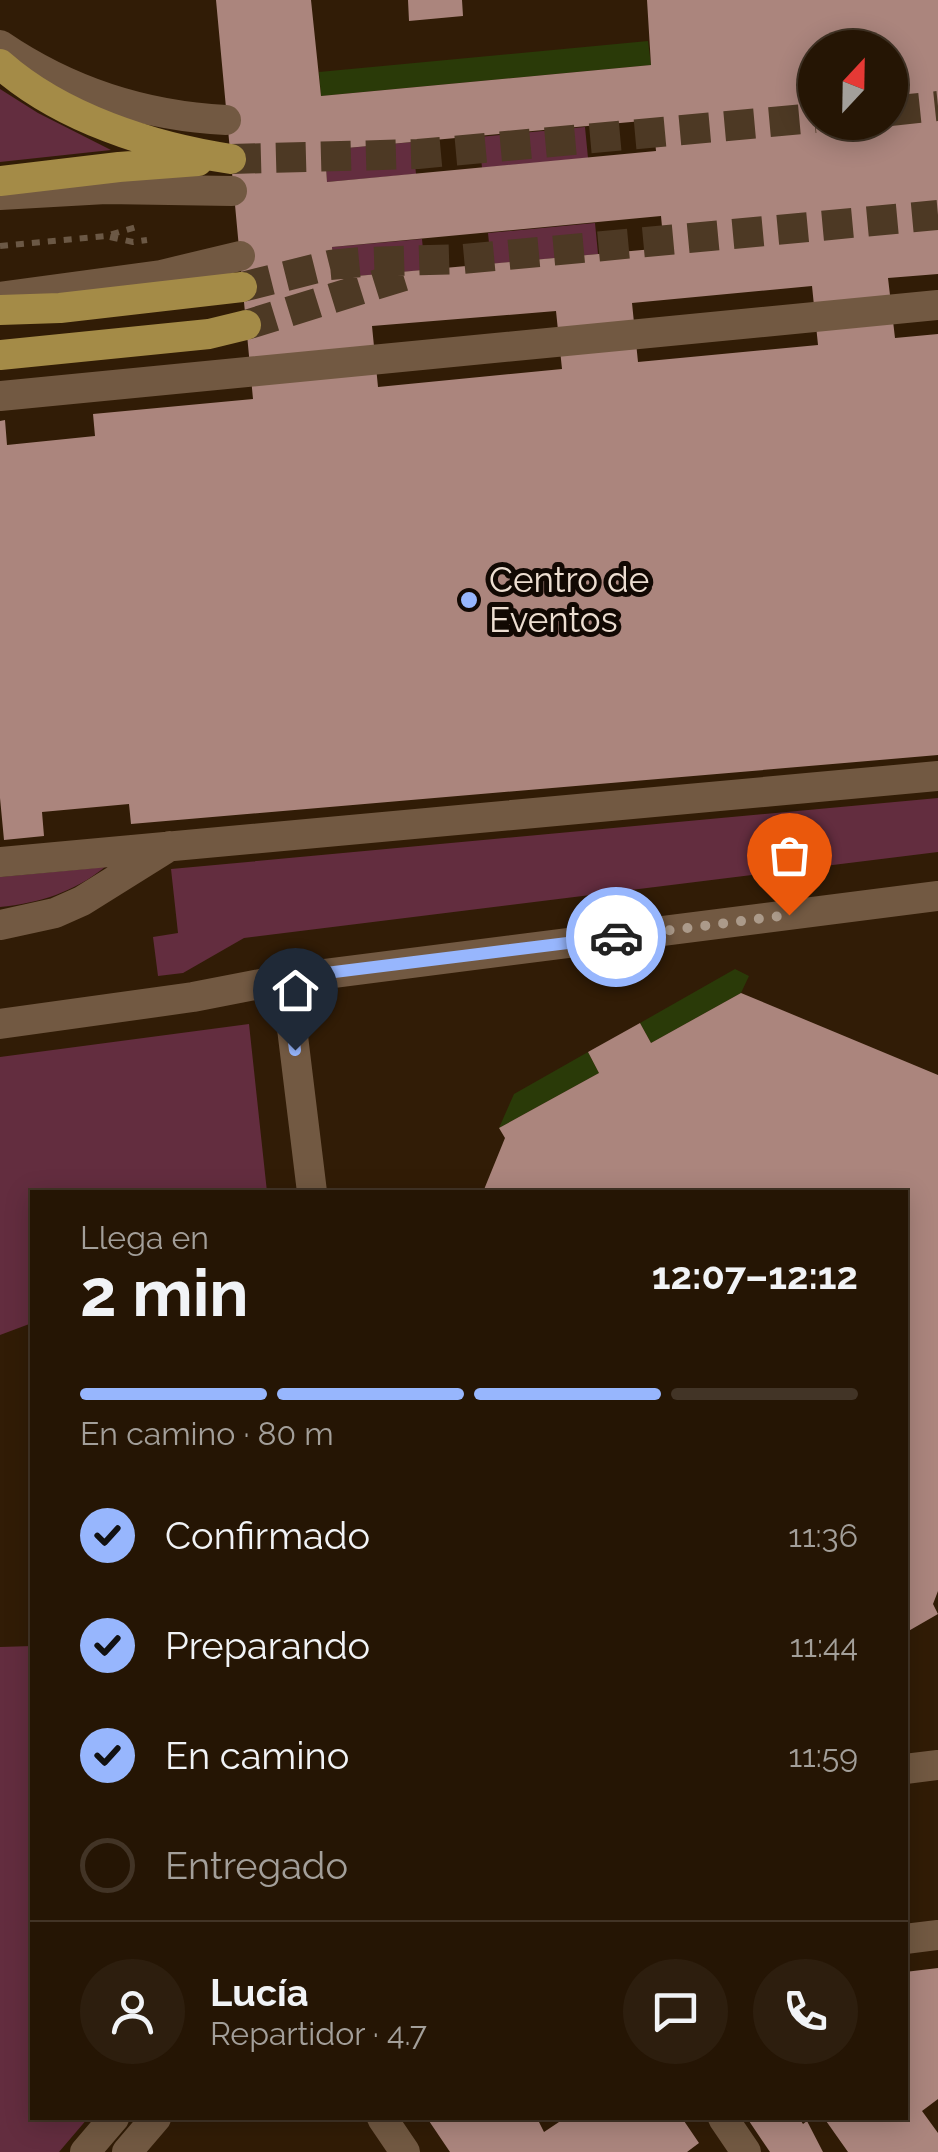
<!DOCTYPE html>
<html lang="es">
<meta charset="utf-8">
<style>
:root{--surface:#251504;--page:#2d1e0e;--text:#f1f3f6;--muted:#a39f9a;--line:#423426;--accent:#97b6fd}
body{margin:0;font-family:Raleway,sans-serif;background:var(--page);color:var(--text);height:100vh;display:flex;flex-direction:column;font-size:38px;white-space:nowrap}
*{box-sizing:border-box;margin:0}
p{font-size:32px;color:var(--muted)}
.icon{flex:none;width:55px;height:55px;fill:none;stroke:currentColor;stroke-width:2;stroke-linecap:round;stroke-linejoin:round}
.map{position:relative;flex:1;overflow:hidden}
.details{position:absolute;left:30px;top:1190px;width:878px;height:930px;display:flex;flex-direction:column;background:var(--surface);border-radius:0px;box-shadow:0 5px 25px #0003,0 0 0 2px var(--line)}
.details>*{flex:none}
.needle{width:65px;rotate:22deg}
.fabs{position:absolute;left:798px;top:30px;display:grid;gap:20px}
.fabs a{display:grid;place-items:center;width:110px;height:110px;border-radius:50%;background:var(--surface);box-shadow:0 5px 25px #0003,0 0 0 2px var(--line);font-size:50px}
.pin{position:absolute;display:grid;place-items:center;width:85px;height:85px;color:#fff;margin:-102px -42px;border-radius:50% 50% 50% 0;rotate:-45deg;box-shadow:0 0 10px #0007}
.pin .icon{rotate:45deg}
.courier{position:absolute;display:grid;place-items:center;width:100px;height:100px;margin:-50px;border:8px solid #97b6fd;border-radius:50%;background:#fff;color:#222;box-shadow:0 2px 12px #0007}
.summary em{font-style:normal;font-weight:700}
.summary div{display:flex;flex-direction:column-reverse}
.summary{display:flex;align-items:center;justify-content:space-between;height:170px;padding:0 50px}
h1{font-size:65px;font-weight:700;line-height:75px}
.bar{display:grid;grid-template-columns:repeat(4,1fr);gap:15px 10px;align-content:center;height:120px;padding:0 50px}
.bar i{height:12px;border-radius:8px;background:var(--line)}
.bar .active{background:var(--accent)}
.bar p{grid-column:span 4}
.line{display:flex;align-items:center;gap:25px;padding:0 50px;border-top:2px solid var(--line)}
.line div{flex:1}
.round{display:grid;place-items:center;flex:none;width:105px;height:105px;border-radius:52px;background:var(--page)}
ol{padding:0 50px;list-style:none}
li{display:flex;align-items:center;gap:30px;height:110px}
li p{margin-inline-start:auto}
li .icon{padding:10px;border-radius:50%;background:var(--accent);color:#111;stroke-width:4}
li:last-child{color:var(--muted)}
li i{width:55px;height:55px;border:5px solid var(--line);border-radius:50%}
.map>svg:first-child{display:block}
.green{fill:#632d3f}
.water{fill:#2a3a08}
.building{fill:#ab857d;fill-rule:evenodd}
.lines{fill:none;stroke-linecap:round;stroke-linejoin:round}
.major-tunnel{stroke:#4d3924;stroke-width:30;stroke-dasharray:30 15;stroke-linecap:butt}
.path{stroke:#6b5845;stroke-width:6;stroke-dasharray:8 8;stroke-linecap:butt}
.minor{stroke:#725942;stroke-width:30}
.major{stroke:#a48b47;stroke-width:30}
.done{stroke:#ab9a8a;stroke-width:10;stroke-dasharray:0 18}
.route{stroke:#97b6fd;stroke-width:12}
.poi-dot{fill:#97b6fd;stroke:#120903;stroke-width:4}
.labels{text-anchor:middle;stroke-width:10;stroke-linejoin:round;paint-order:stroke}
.poi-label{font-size:35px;fill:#edded1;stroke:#120903;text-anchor:start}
</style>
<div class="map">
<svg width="938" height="2152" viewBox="0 0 938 2152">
<rect width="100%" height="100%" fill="#311c06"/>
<path class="green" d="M0 89 38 113 111 150 0 162Z
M585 127 588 158 482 168 479 137Z
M413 142 416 174 327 182 325 150Z
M595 223 598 254 491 264 488 233Z
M422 239 425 270 335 278 332 247Z
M938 798V852L244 938 183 973 158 976 153 937 178 933 171 869Z
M105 867C74 892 40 903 0 907V877Z
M249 1024 267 1192H32V1323L0 1335V1057Z
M32 1646V2118H88L59 2152H0V1647Z"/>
<path class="water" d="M648 41 651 65 321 96 319 72Z
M735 969 749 976 741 993 651 1043 640 1023Z
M588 1052 599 1073 499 1128 514 1094Z"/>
<path class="building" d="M216 0H311L321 96 651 65 647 0H938V274L888 278 895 338 938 334V755L131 824 129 804 42 812 44 836 4 840 0 798V421L5 420 7 445 95 436 93 414 253 399ZM815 48H890V122H815ZM653 120 656 151 327 182 325 150ZM661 216 664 248 335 278 332 247ZM812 286 818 345 638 362 632 303ZM556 311 562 369 378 387 372 326Z
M408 0H462L463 16 409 21Z
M741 993 938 1075V1591L933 1604 938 1614 905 1633V1192H483L505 1138 499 1128 599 1073 588 1052 640 1023 651 1043Z
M938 1968V2099L922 2111 938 2133V2152H848L824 2118H905V1972Z
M427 2118H537L544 2132 565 2118H682L699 2143 687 2152H450Z
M747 2118H799L803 2124 807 2121 823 2152H770Z"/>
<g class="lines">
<path class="major-tunnel" d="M890 111 938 106
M231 159 418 154 815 118
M242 287 330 265 362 262 463 259 938 215
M246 325 417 272"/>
<path class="path" d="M110 237 133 242 147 240
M0 246 106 236 140 226"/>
<path class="minor" d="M0 45C69 92 143 116 226 120
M0 195 106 189 232 191
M0 297 161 275 240 256
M0 396 938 305
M0 862 938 776
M0 925 55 913 82 901 170 846
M286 979 312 1192
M0 1024 193 997 286 979 938 896
M905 1769 938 1765
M905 1939 938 1935
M382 2118 405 2152
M723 2118 746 2152
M85 2152 114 2118
M127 2152 156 2118"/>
<path class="major" d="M0 64C61 118 152 147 231 159
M0 181 119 167 198 161
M0 310 60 308 242 287
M0 355 209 334 246 325"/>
</g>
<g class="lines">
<path class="done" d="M616 937 789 915"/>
<path class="route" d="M295 1050 286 978 616 937"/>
</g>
<circle class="poi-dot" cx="469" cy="600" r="10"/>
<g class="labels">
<g class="poi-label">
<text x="489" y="592">Centro de<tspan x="489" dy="40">Eventos</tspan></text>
</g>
</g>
</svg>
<div class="fabs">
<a><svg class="needle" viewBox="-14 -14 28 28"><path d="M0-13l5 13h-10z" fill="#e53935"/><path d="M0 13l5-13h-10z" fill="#a39f9a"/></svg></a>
</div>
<div class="pin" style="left:789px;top:915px;background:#ea580c"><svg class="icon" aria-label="bag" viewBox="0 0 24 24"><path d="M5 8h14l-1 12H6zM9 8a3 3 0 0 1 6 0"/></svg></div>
<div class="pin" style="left:295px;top:1050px;background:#1f2937"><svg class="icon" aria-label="home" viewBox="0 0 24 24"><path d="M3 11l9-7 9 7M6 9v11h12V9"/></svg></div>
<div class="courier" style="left:616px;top:937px"><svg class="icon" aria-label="car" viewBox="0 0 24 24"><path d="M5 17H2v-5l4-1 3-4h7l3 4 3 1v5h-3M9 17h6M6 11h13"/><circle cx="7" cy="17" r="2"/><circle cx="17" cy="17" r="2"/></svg></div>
<section class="details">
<div class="summary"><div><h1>2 min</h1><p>Llega en</p></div><em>12:07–12:12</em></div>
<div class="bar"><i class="active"></i><i class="active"></i><i class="active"></i><i></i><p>En camino · 80 m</p></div>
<ol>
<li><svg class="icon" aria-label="check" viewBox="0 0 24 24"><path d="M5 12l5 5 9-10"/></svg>Confirmado<p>11:36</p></li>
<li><svg class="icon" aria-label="check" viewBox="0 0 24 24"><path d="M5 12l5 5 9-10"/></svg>Preparando<p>11:44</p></li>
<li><svg class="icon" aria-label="check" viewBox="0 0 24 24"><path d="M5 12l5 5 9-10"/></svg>En camino<p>11:59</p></li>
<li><i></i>Entregado</li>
</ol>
<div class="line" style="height:180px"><a class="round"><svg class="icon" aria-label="person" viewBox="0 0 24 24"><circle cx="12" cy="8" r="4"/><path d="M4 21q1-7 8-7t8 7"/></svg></a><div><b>Lucía</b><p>Repartidor · 4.7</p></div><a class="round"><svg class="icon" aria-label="chat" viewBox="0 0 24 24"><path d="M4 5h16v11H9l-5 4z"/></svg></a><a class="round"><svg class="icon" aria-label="phone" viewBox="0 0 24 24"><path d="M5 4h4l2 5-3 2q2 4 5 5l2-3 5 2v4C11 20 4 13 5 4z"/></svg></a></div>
</section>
</div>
